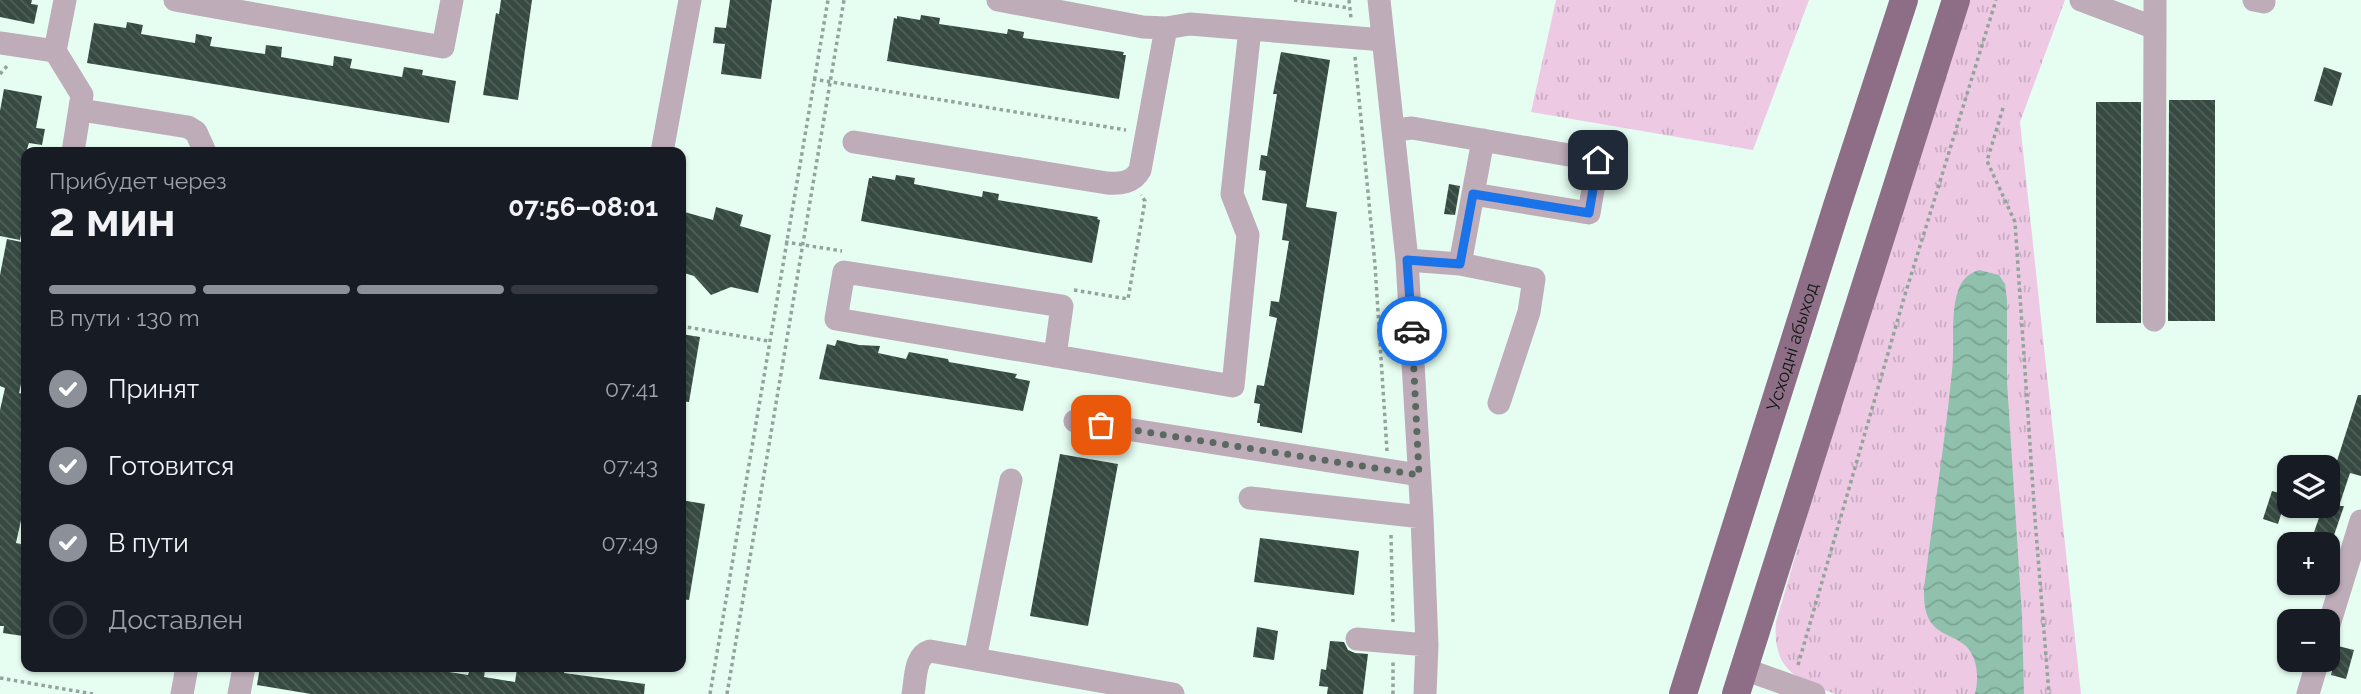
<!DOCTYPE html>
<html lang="ru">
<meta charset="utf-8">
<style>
:root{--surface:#171b24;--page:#242831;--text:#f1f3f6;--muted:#9ea1a6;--line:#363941;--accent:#8c9099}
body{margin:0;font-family:Raleway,sans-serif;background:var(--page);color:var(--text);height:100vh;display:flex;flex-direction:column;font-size:26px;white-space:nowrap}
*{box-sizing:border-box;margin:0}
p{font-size:23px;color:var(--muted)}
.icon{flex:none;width:38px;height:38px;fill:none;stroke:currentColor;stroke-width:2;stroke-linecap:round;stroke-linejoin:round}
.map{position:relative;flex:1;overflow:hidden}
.panel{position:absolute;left:21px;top:147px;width:665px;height:525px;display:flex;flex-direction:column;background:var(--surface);border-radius:14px;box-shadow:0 2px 5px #0004}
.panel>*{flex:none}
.buttons{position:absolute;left:2277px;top:455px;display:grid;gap:14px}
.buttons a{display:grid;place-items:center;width:63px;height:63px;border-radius:14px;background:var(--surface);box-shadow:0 2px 5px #0004;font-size:35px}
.pin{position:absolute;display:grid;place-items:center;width:60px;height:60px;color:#fff;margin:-30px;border-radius:14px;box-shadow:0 4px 10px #0006}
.courier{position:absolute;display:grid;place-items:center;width:70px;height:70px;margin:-35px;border:5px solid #1a73e8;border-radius:50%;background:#fff;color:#222;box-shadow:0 2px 9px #0007}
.head em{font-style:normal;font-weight:700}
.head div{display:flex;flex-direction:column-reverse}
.head{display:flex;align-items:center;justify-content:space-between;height:119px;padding:0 28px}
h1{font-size:46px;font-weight:700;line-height:52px}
.bar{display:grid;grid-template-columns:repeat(4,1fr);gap:10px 7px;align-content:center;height:84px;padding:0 28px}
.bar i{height:9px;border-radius:5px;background:var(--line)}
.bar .current{background:var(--accent)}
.bar p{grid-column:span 4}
ol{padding:0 28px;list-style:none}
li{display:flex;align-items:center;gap:21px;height:77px}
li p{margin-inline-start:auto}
li .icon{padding:7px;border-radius:50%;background:var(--accent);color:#fff;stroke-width:4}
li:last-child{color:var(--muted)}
li i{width:38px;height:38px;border:4px solid var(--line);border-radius:50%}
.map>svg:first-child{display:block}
.grass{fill:url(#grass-tufts)}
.water{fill:url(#water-waves)}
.building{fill:url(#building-back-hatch)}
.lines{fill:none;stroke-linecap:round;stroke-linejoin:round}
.path{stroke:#92a49c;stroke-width:3.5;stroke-dasharray:3.5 3.5;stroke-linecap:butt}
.minor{stroke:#beacb9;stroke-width:23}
.major{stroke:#8d6e86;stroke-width:28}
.done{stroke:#5a6862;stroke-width:7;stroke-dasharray:0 12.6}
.route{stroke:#1a73e8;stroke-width:9}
.labels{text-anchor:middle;stroke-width:7;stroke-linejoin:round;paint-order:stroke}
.street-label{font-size:18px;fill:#0f1714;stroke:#fff}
</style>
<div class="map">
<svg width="2361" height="694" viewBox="0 0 2361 694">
<defs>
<pattern id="grass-tufts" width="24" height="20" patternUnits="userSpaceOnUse" patternTransform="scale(1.75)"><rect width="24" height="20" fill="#edc9e4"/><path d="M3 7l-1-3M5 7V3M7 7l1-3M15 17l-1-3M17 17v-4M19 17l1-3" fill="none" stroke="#caacc3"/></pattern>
<pattern id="water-waves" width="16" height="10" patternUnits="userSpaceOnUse" patternTransform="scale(1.75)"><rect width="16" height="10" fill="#90c1ac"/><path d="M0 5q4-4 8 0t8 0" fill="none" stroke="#7ba593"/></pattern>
<pattern id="building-back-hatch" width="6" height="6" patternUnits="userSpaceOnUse" patternTransform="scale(1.75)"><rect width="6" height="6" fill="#374a42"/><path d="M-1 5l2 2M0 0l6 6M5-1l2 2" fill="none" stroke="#51605a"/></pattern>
</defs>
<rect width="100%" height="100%" fill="#e6fef2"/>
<path class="grass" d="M1556 0H1809L1753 150 1531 112Z
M1968 0H2065L2020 122 2081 694H1836C1796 680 1772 669 1776 622L1867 311Z"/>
<path class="water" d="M1979 270 1999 275 2005 284 2007 300V382L2022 616 2024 694H1975C1979 679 1978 658 1966 646 1955 636 1939 635 1930 621 1924 611 1924 599 1924 588 1933 516 1945 443 1952 371 1955 345 1950 315 1958 291 1962 279 1968 274 1979 270Z"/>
<path class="building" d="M0 0H32L31 4 38 5 34 24 0 17Z
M501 0H532L518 100 483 95 496 13 499 14Z
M730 0H772L761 79 721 74 725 44 713 43 715 27 726 28Z
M921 15 940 18 939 24 1007 34 1008 29 1024 32 1023 38 1124 52 1123 55H1126L1119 99 887 61 894 18 897 19V16L920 20Z
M127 22 143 25 141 34 195 43 196 34 212 37 210 46 265 54 266 45 282 47 281 57 333 66 334 56 352 59 350 68 402 77 404 67 423 70 422 75 456 81 449 123 87 63 94 23 126 28Z
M1281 52 1330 60 1306 207 1337 212 1302 433 1260 426V423H1257L1260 404 1254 403 1257 385 1264 386 1277 318 1269 316 1271 301 1279 302 1289 241 1282 240 1287 204 1262 200 1266 171 1259 170 1261 155 1267 156 1277 94H1273Z
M2324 67 2342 73 2332 106 2314 101Z
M4 89 42 96 36 128 45 129 42 145 29 143 26 152V205L20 240 0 236V111Z
M2169 100H2215V321H2168Z
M2096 102H2141V323H2096Z
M896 175 915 178 914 184 982 197 983 191 999 194 998 200 1098 217 1097 219 1100 220 1092 263 861 221 869 178H872V176L895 180Z
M1449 184 1460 186 1455 215 1444 214Z
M716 207 743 215 740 226 771 235 758 293 731 287 711 295 694 276 681 272V211L713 220Z
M7 239 26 243V361L19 393 26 395V511H23L16 543 26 545V630H24L23 636 3 633 4 626H0V410L5 388 0 386V275Z
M681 334 700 337 689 402 681 401Z
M837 340 859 345 880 346 878 353 906 359 909 352 948 359 949 362 1017 374 1015 378 1030 381 1023 411 819 379 827 344 835 346Z
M2358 395H2361V476L2350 473 2339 506H2344L2331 544H2310L2323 506H2328V489Z
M1060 454 1118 464 1088 626 1030 616Z
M2272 491 2287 495 2278 524 2263 519Z
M681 500 705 504 689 600 681 599Z
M1260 538 1359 551 1354 595 1254 582Z
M1257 627 1278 631 1274 660 1253 657Z
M1330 641 1344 642 1348 650 1355 653 1368 654 1363 694H1327L1328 687 1319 686 1321 669 1326 670Z
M2338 646 2354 650 2346 679 2331 675Z
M260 667H417L468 675 470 669 485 671 484 677 515 682 517 669 549 671 550 668 565 670 564 673 645 684 644 694H311L257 685Z"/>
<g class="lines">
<path class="path" d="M1294 0 1349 8
M1349 0 1351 18
M1355 57 1375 265 1387 451
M0 74 8 65
M813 79 1126 130
M2003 108 1987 161 2015 222 2035 519 2049 694
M785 242 842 251
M1074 290 1128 299 1145 201 1141 195
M681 326 768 341
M1391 535 1393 622
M1798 665 1904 298 1996 0
M0 678 93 694
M710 694 828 0
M727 694 844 0
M1393 694V661"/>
<path class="minor" d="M65 0 55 51 82 95 73 152
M175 0 443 47 452 0
M998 0 1143 27 1166 28 1190 24 1250 29
M1379 0 1407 260 1422 517 1427 645 1425 694
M2081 0 2155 28 2154 320
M2155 0V28
M2254 0 2264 2
M0 43 55 51
M81 110 188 127 196 132 205 152
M1395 130 1412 128 1598 160 1589 213 1473 194
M854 142 1107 183C1120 184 1133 183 1140 170L1166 28
M662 152 690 0
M1407 260 1460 264 1534 279 1529 312 1499 403
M1460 264 1483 140
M1055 356 1062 306 844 272 836 319 1233 386 1248 235 1232 194 1250 29 1383 40
M1075 421 1419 475
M1250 498 1422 517
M2328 628 2361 521
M1357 639 1427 645
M975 659 1011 480
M1744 669 1814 694
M182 694 187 667
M239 694 244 667
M913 694C916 679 914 656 930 651L1173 694
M2308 694 2318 660"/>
<g class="major">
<path id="s1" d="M1683 694 1837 206 1904 0"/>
<path d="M1736 694 1956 0"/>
</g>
</g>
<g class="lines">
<path class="done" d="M1101 425 1419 475 1412 331"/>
<path class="route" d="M1412 331 1407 260 1460 264 1473 194 1589 213 1598 160"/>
</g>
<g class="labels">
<g class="street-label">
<text dy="6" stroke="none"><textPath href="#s1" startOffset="364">Усходні абыход</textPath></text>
</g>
</g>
</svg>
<div class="buttons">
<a><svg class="icon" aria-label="layers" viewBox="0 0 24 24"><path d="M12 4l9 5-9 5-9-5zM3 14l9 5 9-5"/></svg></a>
<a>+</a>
<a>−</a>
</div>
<div class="pin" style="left:1101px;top:425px;background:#ea580c"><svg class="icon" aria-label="bag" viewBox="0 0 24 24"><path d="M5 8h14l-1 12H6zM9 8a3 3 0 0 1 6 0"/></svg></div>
<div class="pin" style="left:1598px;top:160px;background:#1f2937"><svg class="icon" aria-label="home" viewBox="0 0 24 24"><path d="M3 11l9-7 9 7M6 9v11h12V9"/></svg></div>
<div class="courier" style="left:1412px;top:331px"><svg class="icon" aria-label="car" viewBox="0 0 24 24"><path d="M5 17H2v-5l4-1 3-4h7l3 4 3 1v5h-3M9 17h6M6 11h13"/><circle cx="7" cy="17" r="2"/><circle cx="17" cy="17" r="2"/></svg></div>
<section class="panel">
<div class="head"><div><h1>2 мин</h1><p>Прибудет через</p></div><em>07:56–08:01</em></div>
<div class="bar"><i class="current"></i><i class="current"></i><i class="current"></i><i></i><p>В пути · 130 m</p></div>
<ol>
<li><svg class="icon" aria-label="check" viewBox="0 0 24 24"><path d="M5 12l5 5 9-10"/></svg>Принят<p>07:41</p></li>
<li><svg class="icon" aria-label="check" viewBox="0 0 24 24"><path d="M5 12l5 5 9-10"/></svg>Готовится<p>07:43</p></li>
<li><svg class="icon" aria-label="check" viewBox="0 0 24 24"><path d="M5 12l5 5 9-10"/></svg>В пути<p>07:49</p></li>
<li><i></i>Доставлен</li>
</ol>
</section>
</div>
